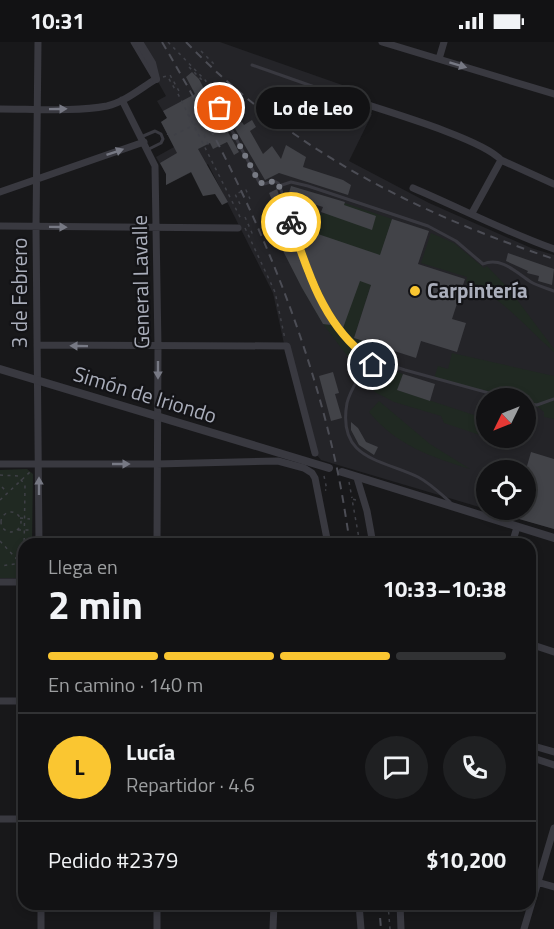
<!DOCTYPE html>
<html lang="es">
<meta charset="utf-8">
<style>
:root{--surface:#121214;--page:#1f2022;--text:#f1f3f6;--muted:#9c9ea0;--line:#313234;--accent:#fac631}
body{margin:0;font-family:"Titillium Web",sans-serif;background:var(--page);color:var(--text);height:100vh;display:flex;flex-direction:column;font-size:22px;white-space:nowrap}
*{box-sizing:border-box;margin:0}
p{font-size:20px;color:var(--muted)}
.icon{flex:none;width:33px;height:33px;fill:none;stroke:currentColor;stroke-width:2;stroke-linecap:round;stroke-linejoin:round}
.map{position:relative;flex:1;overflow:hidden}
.drawer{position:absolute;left:18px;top:496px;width:518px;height:372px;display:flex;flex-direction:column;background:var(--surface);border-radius:18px;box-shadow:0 3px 9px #0003,0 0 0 2px var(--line)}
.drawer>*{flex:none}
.needle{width:39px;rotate:227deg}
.fabs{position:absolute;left:476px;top:346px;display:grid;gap:12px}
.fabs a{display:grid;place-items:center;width:60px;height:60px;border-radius:50%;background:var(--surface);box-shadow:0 3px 9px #0003,0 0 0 2px var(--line);font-size:30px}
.pin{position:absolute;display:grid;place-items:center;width:51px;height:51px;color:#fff;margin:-26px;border:3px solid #fff;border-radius:50%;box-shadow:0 2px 6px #0007}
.courier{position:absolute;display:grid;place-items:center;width:60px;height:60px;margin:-30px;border:4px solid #fac631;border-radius:50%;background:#fff;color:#222;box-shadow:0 2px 8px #0007}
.bubble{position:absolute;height:42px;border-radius:21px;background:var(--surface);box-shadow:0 3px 9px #0003,0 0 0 2px var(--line);font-size:20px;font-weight:700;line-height:42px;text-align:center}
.overview em{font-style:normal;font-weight:700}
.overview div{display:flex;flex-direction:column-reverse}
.overview{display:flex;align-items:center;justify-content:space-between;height:102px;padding:0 30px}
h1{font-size:39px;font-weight:700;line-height:45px}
.bar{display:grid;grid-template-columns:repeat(4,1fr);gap:9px 6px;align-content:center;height:72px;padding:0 30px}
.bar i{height:8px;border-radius:4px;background:var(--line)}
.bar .selected{background:var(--accent)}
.bar p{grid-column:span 4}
.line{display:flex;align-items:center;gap:15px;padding:0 30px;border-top:2px solid var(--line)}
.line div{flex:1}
.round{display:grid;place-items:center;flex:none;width:63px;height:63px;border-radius:32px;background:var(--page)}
.status{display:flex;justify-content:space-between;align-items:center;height:42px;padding:0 30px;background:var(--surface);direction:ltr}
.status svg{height:16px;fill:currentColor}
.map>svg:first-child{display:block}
.built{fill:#242428;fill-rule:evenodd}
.green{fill:#202922}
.building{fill:#424348}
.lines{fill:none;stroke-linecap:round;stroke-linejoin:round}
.path{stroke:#3f4047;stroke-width:1.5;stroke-dasharray:3 4.5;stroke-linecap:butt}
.service{stroke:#393940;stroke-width:3}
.minor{stroke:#393940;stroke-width:7}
.tertiary{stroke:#393940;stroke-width:8}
.rail{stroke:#4c4d55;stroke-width:2;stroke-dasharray:8 6;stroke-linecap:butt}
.oneway{fill:#777984}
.done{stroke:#777a83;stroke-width:6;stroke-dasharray:0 10.8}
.route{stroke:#fac631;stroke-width:8}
.poi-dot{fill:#fac631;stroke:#131316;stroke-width:2}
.labels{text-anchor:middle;stroke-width:4.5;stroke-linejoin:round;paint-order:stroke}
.street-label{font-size:21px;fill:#aaaebb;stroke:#131316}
.poi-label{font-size:21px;font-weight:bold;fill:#aaaebb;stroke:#131316;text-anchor:start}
</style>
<div class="status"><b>10:31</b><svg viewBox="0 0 49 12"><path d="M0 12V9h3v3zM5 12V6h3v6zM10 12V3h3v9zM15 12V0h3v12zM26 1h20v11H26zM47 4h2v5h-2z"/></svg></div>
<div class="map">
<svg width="554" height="887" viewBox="0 0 554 887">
<rect width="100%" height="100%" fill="#18181a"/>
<path class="built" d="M141 0H220L345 44 339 61 372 72 349 119 429 161 531 206 554 213V487L489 468H525V429H486V467L321 418 315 411 286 311 273 251 208 122 166 143V132L156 115 174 105 161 80 167 76 157 59 166 54 157 38ZM486 357H525V396H486Z"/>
<path class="green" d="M330 156 392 177 354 296 363 299 358 313 361 323 372 326 377 323 403 332 398 348 486 377V395L444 381 441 374 394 360 375 350 323 282 302 246 284 209 278 164 291 161 324 172Z
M431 191 454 201 484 226 487 224 509 247 554 307V310C525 285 503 255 466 241L467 235 421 221Z
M452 311 554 334V377L544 375V370L538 365 525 361V357H511L434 336 438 324 448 327Z
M379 359 430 402 470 427C431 415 396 403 369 370Z
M0 428 27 427 33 432 32 502H24V536H0Z"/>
<path class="building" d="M192 30 199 37 207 53 201 57 211 76 218 72 239 110 234 113 227 100 213 107 210 101 198 107 228 160 222 163 215 152 203 154 191 130 166 143V132L160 121 177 111 161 80 167 76 163 69 195 52 186 35Z
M252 78 256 85 250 89 263 112 272 104 281 117 286 103 306 115 303 125 343 138 351 143 348 153 279 131 265 138 234 85 242 80 244 83Z
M291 144 345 160 344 163 376 174 372 188 321 170 323 165 288 154Z
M277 147 305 232 322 268 331 283 323 282 302 246 281 205H279L266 165 274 163 269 151Z
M287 156 318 192 380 213 392 177 429 189 418 222 465 237 452 277 466 281 457 310 421 299 416 316 354 296 371 243 360 239 343 286 328 264 312 229Z
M508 211 554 227 552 243 538 239 539 234 527 231 528 229 506 219Z
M333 330 339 351 335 352 342 376 331 379 319 334Z
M403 332 435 342 430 359 397 348Z
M351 380 358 386 366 400 378 405 374 413 359 403 351 388Z
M531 410 554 417V487L512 475 514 468H525V431Z"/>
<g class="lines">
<path class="path" d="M168 0 206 39 205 41
M201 9 214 22
M189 25 205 41
M163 35 170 33 179 49 177 50 242 179
M169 37 176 49
M198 53 210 46 207 43
M201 86 208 102 206 103
M167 92 172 94 198 81
M240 162 235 152 246 148 250 157
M245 175 252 191 249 192
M245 186 275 250 285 297
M0 433 18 434 25 443 24 513 15 522 0 524
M324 434 327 448H325
M349 440 352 456
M2 445 7 450
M0 458 30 430
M356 458 352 457 360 502
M1 480a10 10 0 1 1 20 0a10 10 0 1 1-20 0Z
M20 476 30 477
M18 488H31
M0 499 24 525
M388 862 390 887"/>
<path class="service" d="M252 23 343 55
M220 66 259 140 264 142 274 139 278 141C284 152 285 165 289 177 305 223 321 278 361 310
M141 95 155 89 161 92 163 97 161 101 149 107
M279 144 291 140 308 144 428 184 456 199 483 222C501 214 517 231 531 240 538 244 546 246 554 249
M360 315a9 9 0 1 1 18 0a9 9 0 1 1-18 0Z
M377 319 405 328 511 357
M365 323C360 335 350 348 347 361 337 417 380 417 418 435 430 441 441 452 451 461
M525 361 537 363 554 357"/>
<path class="minor" d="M38 0 36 185 39 502
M382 0 554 52
M439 17 444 0
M343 55C375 66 482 96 501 118L554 142
M122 58 155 124 158 305 157 502
M0 67C33 67 76 70 107 64 125 60 141 46 156 37L134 0
M413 146C460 166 506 190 554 207
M0 150 144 100
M472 171 501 118
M0 184 238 186
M37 303 287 304 315 411
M0 422H157L278 419 304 426 312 431 315 436 328 502
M357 436 367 469 373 502
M512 502 517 485
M0 540H24
M530 602 554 610
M0 659H24
M530 703 554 710
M530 715 554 723
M0 777H24
M530 838 554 845
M41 862V887
M157 862V887
M359 862 361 887
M400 862 401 887
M273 887 274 862
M524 887 554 786"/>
<path class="tertiary" d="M139 0 152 21 156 37
M0 327 329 426
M342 430 554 496"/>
<path class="rail" d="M162 0C240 132 303 272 336 422 342 449 346 476 350 502
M186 0C288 106 415 171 554 217
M379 862 381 887"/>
</g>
<defs><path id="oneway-solid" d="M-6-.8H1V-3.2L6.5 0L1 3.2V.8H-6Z" transform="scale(1.5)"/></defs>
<g class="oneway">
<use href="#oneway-solid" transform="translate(458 23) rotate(17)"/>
<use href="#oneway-solid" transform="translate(58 67) rotate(-1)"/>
<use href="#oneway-solid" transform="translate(115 110) rotate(-19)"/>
<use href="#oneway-solid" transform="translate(58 185) rotate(1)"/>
<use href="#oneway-solid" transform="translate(79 304) rotate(-179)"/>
<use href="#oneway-solid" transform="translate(158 328) rotate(90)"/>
<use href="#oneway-solid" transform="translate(121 422)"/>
<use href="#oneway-solid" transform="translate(39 444) rotate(-90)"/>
</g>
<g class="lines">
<path class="done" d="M220 66 259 140 264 142 274 139 278 141 291 180"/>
<path class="route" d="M291 180C306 225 322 278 361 310L360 316 363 321 368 324 373 323"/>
</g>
<circle class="poi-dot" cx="415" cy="249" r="6"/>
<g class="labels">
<g class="street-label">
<text transform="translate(141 240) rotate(-91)" y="7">General Lavalle</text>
<text transform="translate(20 251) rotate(-90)" y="7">3 de Febrero</text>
<text transform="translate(145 353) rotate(17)" y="7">Simón de Iriondo</text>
</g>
<g class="poi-label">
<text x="427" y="256">Carpintería</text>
</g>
</g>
</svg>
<div class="fabs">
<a><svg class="needle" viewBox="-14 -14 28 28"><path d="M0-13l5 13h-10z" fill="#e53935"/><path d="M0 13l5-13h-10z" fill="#9c9ea0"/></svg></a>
<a><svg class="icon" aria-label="locate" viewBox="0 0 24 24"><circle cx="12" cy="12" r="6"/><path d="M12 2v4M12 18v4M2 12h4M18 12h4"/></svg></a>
</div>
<div class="pin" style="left:220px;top:66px;background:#ea580c"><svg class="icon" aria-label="bag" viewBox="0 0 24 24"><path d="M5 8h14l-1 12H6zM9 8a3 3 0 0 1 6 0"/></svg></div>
<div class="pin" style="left:373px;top:323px;background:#1f2937"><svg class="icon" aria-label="home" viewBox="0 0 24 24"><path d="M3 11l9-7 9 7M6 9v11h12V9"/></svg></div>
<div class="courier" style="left:291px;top:180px"><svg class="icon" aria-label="bike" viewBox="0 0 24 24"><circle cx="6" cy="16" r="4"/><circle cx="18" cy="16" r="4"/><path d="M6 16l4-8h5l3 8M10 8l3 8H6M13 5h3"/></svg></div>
<div class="bubble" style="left:256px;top:45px;width:114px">Lo de Leo</div>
<section class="drawer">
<div class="overview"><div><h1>2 min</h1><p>Llega en</p></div><em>10:33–10:38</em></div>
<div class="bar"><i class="selected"></i><i class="selected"></i><i class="selected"></i><i></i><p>En camino · 140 m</p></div>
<div class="line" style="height:108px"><b class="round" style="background:var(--accent);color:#111">L</b><div><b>Lucía</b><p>Repartidor · 4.6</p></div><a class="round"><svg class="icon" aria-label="chat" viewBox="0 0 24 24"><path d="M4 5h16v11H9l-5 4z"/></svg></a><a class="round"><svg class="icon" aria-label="phone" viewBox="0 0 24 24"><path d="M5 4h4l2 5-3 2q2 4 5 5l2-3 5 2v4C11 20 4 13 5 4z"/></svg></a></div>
<div class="line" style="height:78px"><div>Pedido #2379</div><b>$10,200</b></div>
</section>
</div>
